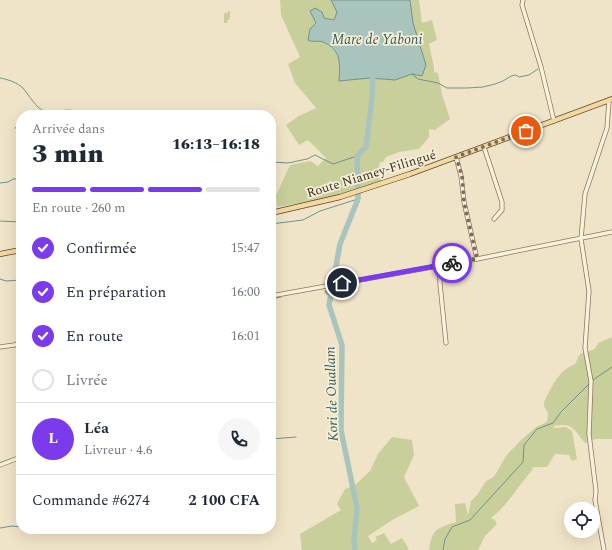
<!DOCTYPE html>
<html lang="fr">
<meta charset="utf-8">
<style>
:root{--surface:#fff;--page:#f6f6f7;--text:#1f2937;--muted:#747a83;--line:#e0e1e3;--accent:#7c3aed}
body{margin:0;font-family:Spectral,serif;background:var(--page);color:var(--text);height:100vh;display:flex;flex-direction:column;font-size:15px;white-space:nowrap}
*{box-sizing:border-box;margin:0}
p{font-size:13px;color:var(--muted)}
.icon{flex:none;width:22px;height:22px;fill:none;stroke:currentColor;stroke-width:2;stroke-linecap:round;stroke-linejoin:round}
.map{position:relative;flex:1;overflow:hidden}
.details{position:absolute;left:16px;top:110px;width:260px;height:424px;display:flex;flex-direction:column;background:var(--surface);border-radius:16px;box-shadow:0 4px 16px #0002}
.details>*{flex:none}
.fabs{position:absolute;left:564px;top:502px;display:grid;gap:8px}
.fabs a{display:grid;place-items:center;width:36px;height:36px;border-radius:50%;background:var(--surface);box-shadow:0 4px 16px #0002;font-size:20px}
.pin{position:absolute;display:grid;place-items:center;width:34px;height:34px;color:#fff;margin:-17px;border:2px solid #fff;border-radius:50%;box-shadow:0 1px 4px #0007}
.courier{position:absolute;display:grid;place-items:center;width:40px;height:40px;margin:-20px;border:3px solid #7c3aed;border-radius:50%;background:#fff;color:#222;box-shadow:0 1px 5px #0007}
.overview em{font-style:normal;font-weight:800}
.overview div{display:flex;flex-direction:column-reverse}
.overview{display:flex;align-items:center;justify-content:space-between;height:68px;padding:0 16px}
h1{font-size:26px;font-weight:800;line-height:30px}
.bar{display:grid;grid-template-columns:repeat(4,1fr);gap:6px 4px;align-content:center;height:48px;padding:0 16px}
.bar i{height:5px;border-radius:3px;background:var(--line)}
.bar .current{background:var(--accent)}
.bar p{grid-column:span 4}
.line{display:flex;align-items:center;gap:10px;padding:0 16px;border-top:1px solid var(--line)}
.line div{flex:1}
.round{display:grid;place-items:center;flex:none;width:42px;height:42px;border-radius:21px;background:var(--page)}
ol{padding:0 16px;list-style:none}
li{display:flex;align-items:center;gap:12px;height:44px}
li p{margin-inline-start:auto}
li .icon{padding:4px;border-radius:50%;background:var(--accent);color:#fff;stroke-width:4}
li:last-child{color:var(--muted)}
li i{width:22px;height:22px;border:2px solid var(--line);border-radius:50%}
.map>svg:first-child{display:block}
.green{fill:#c9cf9b}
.water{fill:#a9c4bc;stroke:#6f938a}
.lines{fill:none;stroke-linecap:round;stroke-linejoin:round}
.stream{stroke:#6f938a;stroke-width:1}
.river{stroke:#a9c4bc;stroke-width:5.5}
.minor-casing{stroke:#8d765c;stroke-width:5}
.major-casing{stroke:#5b4430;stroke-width:6}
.minor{stroke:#faf1dc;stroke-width:3.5}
.major{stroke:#f3d9a0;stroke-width:4.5}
.done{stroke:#7c6e5b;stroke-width:4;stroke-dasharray:0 7.2}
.route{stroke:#7c3aed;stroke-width:5}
.labels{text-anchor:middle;stroke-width:3.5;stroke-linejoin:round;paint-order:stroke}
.street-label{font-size:13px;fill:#3d2e20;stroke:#f7eed8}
.water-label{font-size:14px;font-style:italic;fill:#2f5d5a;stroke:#f7eed8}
</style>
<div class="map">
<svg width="612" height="550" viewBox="0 0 612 550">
<rect width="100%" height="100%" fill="#f0e4c8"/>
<path class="green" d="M280 0H331L337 12 334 21 324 18 310 29 311 42 322 41 334 49 340 59 339 80 370 78 395 80 412 74 426 65 413 23 410 0H419L422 23 432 20 437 40 429 44 434 67V72L438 73 442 94 450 119 435 130 429 129V137L419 149 399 152 386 157 383 162H380L378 170 384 181 323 199 277 207 276 196 290 165 310 161 318 166 326 158 308 140 299 145 286 125 299 116 316 108 295 83 288 64 300 57 281 15Z
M228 11H230V18L228 20 227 23H224V13H227Z
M612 337V439H595L585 443C574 430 573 422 554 426V428L566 427 572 431 577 459 572 461 569 455 555 454 547 467H532L533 469C519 485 507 506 491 518L495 520 497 524 485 536 478 550H429C432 529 437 528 456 522L455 504 465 503 468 515 471 501 477 495 486 481 494 477 506 456 520 441 536 427 547 422 548 413 544 406V402C552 386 558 371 575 364L580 354 595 349 598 343Z
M392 437 412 440 414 455 404 477 419 506 394 519 368 536 372 543 377 540 375 537 384 533 391 544 402 538 409 549 407 550H302L300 534 341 510 337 504 345 489 355 485 370 471 378 454Z"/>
<path class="water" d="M331 0H410L413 23 426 65 422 76 412 74 395 80 370 78 339 81C340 64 342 50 323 42 318 40 313 43 308 40L310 29 316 23 310 11 315 8 322 12 324 18 334 20 337 12Z
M332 290H340L341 293 332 298 326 293 325 291Z"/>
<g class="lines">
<path class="stream" d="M412 74 418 79 438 83 447 88H467L483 87 495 84 503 81 511 76 516 75 519 77 529 75 538 69
M0 78C7 79 18 83 23 88 28 94 37 109 44 111 57 114 70 105 84 115
M36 115 44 111
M15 128 21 126
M271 162 288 163 307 159 315 155 333 164 357 156
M0 183 8 182 13 179H21
M0 221 21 222
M271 224 303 220 320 211 358 199
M0 279 6 281 21 280
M271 299 281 297
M593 380 612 367
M271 439 296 437
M0 528 12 526 21 527
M443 550 445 539 452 527 470 520 523 462 524 445 537 429 553 423 561 412 589 384"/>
<path class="river" d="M358 189 357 156 366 147 372 98 373 72
M355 550 354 541 357 508 341 430 342 345 329 305 340 244 358 199V194"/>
<g class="minor-casing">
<path id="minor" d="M523 0 522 5 541 67 554 121
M484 147 502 202V210L494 219
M456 157 461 176 464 202 477 259
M440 265V284L446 343
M271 296 477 259 612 232
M17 345 21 335
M0 347 21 344
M0 465 21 457
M604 550 595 500 596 491 589 434 591 381 585 348 589 291 581 239 585 194 607 128 609 101"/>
</g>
<g class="major-casing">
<path id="major" d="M271 213 340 197 410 174 612 99
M0 254 21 250"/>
</g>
<use href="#minor" class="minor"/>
<use href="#major" class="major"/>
</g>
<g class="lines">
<path class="done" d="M452 263 477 259 464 202 462 176 456 157 526 131"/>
<path class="route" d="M342 283 452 263"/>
</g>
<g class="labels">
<g class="street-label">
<text transform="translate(371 173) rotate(-17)" y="5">Route Niamey-Filingué</text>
</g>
<g class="water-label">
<text x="377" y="44">Mare de Yaboni</text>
<text transform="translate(331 394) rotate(-92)" y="5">Kori de Ouallam</text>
</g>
</g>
</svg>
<div class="fabs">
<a><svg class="icon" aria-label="locate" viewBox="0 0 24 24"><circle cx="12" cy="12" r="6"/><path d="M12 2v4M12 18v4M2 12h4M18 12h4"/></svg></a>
</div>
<div class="pin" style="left:526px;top:131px;background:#ea580c"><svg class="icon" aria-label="bag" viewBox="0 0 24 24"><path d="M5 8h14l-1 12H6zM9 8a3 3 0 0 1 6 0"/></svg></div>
<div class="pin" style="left:342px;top:283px;background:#1f2937"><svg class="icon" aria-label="home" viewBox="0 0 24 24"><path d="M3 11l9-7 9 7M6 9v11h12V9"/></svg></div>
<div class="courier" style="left:452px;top:263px"><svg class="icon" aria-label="bike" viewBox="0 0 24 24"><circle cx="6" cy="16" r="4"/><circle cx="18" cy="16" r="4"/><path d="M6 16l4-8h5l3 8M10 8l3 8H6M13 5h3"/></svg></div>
<section class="details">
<div class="overview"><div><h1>3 min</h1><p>Arrivée dans</p></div><em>16:13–16:18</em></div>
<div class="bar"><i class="current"></i><i class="current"></i><i class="current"></i><i></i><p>En route · 260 m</p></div>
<ol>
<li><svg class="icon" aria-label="check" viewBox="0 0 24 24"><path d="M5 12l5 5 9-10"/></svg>Confirmée<p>15:47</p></li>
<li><svg class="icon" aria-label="check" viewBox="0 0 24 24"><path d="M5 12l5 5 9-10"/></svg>En préparation<p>16:00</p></li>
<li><svg class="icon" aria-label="check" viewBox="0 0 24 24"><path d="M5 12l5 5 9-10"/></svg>En route<p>16:01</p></li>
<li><i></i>Livrée</li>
</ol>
<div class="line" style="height:72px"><b class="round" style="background:var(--accent);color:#fff">L</b><div><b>Léa</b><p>Livreur · 4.6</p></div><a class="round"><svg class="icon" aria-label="phone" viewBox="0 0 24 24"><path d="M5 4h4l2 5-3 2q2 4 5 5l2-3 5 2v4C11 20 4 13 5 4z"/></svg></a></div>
<div class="line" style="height:52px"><div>Commande #6274</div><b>2 100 CFA</b></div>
</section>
</div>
